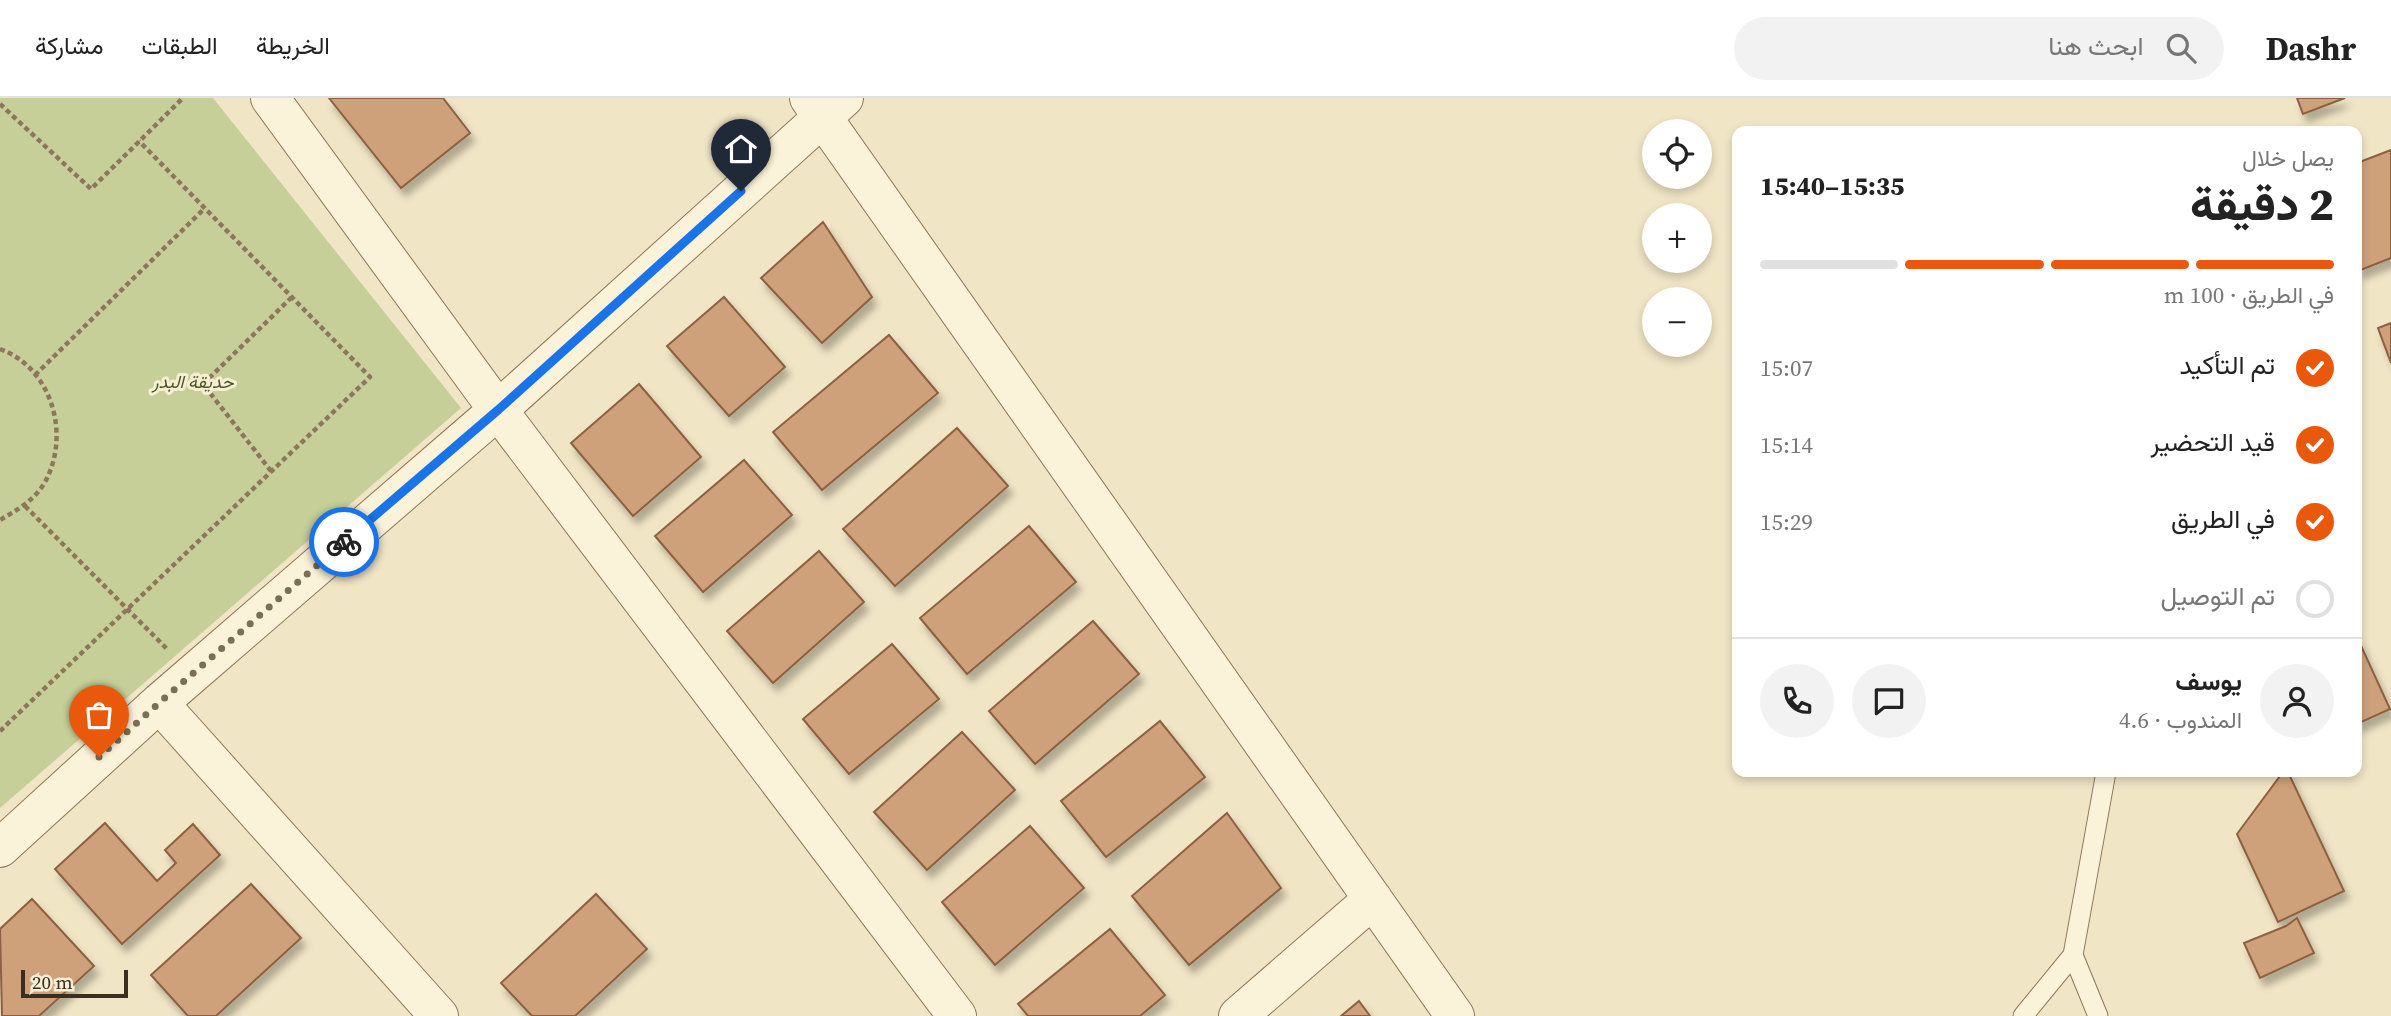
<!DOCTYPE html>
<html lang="ar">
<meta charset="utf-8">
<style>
:root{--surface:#fff;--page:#f2f2f2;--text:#222;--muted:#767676;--line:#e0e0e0;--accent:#ea580c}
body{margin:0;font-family:"Source Serif 4",Vazirmatn,serif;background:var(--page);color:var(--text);direction:rtl;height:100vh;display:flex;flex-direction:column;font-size:26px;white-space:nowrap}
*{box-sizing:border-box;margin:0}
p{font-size:23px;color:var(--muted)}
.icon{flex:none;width:38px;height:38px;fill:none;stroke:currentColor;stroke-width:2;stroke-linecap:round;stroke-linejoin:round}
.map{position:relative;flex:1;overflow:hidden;direction:ltr}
.drawer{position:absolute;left:1732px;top:28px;width:630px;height:651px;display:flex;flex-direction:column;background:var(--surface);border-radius:14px;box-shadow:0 4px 10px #0003;direction:rtl}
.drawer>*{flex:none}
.tools{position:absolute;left:1642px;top:21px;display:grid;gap:14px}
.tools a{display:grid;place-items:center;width:70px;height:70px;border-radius:50%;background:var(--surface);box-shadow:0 4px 10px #0003;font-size:35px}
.scale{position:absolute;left:21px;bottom:18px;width:107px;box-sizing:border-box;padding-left:7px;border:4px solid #3b2e1f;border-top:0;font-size:19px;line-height:24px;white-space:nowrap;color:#3b2e1f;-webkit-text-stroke:5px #f7efd5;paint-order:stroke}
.pin{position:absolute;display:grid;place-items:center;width:60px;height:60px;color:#fff;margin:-72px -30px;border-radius:50% 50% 50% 0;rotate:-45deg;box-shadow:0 0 7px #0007}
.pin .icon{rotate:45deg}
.courier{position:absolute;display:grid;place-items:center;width:70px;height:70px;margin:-35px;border:5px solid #1a73e8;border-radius:50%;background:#fff;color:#222;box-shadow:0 2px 9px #0007}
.summary em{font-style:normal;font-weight:800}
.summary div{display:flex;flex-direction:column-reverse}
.summary{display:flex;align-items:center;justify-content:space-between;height:119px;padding:0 28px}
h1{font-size:46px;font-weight:800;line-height:52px}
.bar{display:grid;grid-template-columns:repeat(4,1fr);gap:10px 7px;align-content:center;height:84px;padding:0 28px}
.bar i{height:9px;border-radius:5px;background:var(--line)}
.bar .current{background:var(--accent)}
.bar p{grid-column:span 4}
.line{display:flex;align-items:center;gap:18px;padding:0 28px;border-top:2px solid var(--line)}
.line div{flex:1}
.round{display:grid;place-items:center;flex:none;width:74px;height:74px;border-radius:37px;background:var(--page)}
ol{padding:0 28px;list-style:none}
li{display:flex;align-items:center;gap:21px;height:77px}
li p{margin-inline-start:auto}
li .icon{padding:7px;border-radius:50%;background:var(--accent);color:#fff;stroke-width:4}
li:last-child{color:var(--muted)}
li i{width:38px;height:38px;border:4px solid var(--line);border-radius:50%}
header{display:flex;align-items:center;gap:42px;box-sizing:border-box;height:98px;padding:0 35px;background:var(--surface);border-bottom:2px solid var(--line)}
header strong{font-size:33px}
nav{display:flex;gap:38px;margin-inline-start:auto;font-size:24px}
.search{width:490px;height:63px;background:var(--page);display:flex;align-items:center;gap:18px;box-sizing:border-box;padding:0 24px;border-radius:38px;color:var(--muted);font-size:26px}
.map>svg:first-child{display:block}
.green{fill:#c6cf98}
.building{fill:#cfa17a;stroke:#8c613f;stroke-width:2;filter:url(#shadow)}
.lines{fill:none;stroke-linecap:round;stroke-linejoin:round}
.service-casing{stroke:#8c775a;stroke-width:21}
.minor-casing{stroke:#8c775a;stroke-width:40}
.path{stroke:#8c775a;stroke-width:4.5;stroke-dasharray:5 3.5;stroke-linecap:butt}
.service{stroke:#faf2d9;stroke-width:19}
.minor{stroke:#faf2d9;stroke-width:38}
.done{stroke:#7a6e59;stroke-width:7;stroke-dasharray:0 12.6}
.route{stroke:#1a73e8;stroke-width:9}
.labels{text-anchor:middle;stroke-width:6;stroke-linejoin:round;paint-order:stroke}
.park-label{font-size:18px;font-style:italic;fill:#495825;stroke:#f7efd5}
</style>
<header>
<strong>Dashr</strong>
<div class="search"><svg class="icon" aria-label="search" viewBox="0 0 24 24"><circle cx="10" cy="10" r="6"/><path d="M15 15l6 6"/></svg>ابحث هنا</div>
<nav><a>الخريطة</a><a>الطبقات</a><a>مشاركة</a></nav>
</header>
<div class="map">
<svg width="2391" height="918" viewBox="0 0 2391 918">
<defs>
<filter id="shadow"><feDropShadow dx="4.5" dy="8" stdDeviation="3.5" flood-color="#0004"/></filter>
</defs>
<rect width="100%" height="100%" fill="#f0e5c5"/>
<path class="green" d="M0 0H213L461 310 0 710Z"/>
<path class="building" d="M329 0H443L470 35 401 90Z
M2297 0H2345L2303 16Z
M2391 52V160L2358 173 2357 65Z
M823 124 872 199 822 245 761 180Z
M724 199 785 269 729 318 667 248Z
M2391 225V265L2378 230Z
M889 237 938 295 822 392 773 334Z
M639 286 701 359 633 418 571 345Z
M957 330 1008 388 895 488 843 431Z
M744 362 792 417 703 494 655 438Z
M1029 428 1076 484 967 576 920 520Z
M819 453 864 504 773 585 727 533Z
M1093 523 1139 576 1035 666 989 613Z
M2357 539 2390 611 2357 626Z
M892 546 939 601 849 676 803 621Z
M1160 623 1205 679 1106 759 1061 703Z
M962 634 1015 692 927 772 874 714Z
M2283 674H2288L2344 793 2278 824 2237 736Z
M1227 715 1281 790 1189 867 1132 798Z
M105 725 157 783 176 765 165 752 193 726 220 757 122 846 55 771Z
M1030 728 1084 790 995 867 942 804Z
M251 786 301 840 216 918H188L151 877Z
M596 796 647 851 575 918H532L501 885Z
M32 801 94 868 39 918H2L0 831Z
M2297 820 2314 855 2260 880 2244 845 2286 828Z
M1110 831 1165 897 1140 918H1028L1018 906Z
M1359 903 1370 918H1341Z"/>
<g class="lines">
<g class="service-casing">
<path id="service" d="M2023 918 2073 857
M2098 918 2073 857 2106 674"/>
</g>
<g class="minor-casing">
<path id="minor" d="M270 0 498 312 957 918
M809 0 1455 918
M159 605 439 918
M0 750 159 605 498 312 844 0
M1238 918 1373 801"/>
</g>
<path class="path" d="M0 6 91 91 183 0
M0 251C52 270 71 337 45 384 35 402 17 412 0 422
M35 277 205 110
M271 373 203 286 292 199
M25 408 167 551
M0 633 370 279 139 43"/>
<use href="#service" class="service"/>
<use href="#minor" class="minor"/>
</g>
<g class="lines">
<path class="done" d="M99 659 159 605 344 444"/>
<path class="route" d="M344 444 498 312 741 93"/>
</g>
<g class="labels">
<g class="park-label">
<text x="193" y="290">حديقة البدر</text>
</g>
</g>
</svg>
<div class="tools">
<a><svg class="icon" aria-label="locate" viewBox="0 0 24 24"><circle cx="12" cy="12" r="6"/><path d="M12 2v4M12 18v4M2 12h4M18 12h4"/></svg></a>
<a>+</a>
<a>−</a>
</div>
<div class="scale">20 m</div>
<div class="pin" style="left:99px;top:659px;background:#ea580c"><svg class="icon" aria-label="bag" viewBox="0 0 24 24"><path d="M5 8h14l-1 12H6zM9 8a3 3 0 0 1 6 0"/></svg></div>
<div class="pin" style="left:741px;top:93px;background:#1f2937"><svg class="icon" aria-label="home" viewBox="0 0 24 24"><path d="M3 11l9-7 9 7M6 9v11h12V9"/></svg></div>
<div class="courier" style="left:344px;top:444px"><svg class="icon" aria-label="bike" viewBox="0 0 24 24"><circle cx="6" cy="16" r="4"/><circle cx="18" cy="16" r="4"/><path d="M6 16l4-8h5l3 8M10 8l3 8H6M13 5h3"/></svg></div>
<section class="drawer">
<div class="summary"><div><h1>2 دقيقة</h1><p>يصل خلال</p></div><em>15:35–15:40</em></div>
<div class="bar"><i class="current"></i><i class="current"></i><i class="current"></i><i></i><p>في الطريق · 100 m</p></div>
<ol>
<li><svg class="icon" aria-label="check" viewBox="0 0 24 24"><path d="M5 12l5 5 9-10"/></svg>تم التأكيد<p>15:07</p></li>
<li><svg class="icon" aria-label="check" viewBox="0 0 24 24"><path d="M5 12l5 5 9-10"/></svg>قيد التحضير<p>15:14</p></li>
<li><svg class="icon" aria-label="check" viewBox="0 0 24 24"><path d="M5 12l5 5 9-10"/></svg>في الطريق<p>15:29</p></li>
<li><i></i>تم التوصيل</li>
</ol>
<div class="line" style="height:126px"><a class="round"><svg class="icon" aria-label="person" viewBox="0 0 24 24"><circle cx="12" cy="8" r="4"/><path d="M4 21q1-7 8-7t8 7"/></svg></a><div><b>يوسف</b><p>المندوب · 4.6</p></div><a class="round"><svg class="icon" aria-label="chat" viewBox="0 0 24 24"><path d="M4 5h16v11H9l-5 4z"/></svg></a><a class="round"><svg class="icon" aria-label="phone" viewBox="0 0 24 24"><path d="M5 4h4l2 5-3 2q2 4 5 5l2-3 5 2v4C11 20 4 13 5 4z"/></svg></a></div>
</section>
</div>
